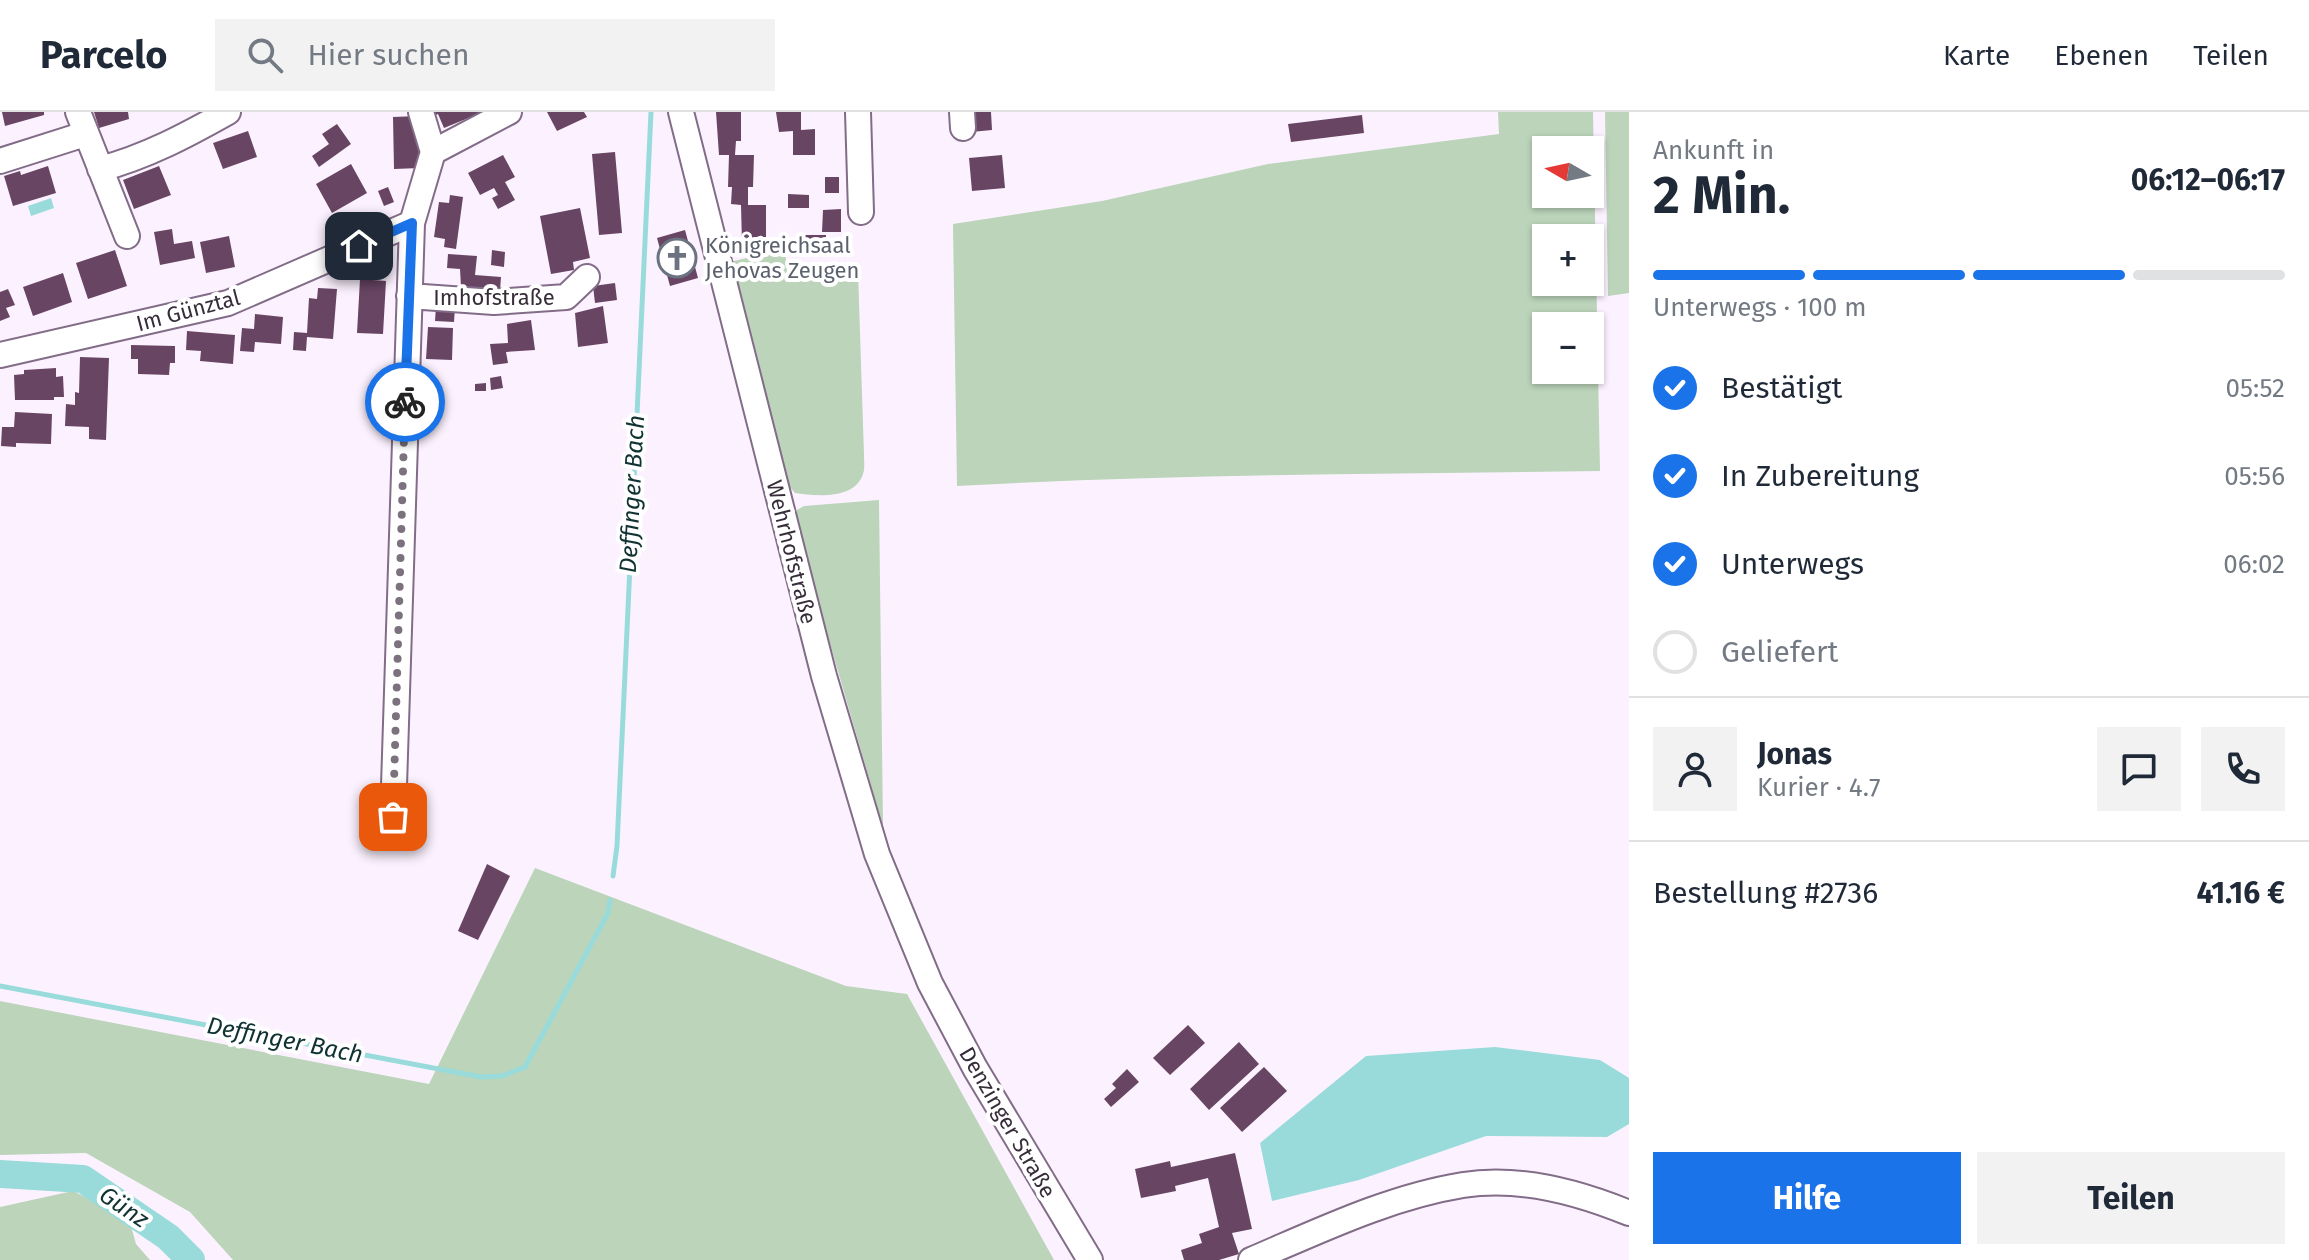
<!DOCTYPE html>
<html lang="de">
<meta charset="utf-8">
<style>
:root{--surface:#fff;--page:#f2f2f3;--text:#1f2937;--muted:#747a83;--line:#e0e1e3;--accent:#1a73e8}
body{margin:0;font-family:"Fira Sans",sans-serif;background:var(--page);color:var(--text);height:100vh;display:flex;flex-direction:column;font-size:30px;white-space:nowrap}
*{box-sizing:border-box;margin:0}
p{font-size:26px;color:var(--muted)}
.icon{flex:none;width:44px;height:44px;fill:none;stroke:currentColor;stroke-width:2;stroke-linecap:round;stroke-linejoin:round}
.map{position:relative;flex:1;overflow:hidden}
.sheet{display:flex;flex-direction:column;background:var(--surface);width:680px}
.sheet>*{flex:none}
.needle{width:52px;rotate:279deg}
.tools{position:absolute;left:1532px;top:24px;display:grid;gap:16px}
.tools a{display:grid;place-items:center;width:72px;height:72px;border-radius:0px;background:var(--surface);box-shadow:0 2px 6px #0004;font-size:40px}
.pin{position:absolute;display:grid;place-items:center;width:68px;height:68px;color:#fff;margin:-34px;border-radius:16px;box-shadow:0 4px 12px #0006}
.courier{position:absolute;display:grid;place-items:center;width:80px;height:80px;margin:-40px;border:6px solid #1a73e8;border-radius:50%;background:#fff;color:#222;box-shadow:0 2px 10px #0007}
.overview em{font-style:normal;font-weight:700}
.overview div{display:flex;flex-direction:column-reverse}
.overview{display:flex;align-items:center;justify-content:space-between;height:136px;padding:0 24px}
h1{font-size:52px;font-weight:700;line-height:60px}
.bar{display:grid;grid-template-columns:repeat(4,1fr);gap:12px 8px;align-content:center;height:96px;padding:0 24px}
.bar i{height:10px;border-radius:6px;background:var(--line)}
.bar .active{background:var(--accent)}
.bar p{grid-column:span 4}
.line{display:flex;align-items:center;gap:20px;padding:0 24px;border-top:2px solid var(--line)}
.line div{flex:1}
.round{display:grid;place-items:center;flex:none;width:84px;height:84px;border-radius:0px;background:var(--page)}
ol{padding:0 24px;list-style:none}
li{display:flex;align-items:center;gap:24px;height:88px}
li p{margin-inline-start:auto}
li .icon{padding:8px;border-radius:50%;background:var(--accent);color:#fff;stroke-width:4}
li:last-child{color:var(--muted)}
li i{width:44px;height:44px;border:4px solid var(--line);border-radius:50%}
.button{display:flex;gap:16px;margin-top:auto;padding:16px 24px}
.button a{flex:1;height:92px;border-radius:0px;background:var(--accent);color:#fff;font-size:32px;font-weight:700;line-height:92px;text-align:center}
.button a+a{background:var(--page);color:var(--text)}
header{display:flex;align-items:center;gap:48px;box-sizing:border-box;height:112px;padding:0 40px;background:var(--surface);border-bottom:2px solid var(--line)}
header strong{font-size:38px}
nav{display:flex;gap:44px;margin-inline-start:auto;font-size:28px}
.search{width:560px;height:72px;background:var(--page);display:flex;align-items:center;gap:20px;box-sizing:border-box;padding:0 28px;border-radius:0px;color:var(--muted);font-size:30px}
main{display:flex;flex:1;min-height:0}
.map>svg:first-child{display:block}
.green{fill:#bbd4ba;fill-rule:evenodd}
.water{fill:#99dbda}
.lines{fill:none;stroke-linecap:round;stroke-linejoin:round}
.stream{stroke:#99dbda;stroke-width:5}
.river{stroke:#99dbda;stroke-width:28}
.building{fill:#694564}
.minor-casing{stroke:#826c88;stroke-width:28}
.minor{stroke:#fff;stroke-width:24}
.done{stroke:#7b727e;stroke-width:8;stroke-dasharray:0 14.4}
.route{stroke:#1a73e8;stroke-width:10}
.labels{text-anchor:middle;stroke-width:8;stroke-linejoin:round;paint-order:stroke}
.worship-label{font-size:22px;fill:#5b616d;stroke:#fff;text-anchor:start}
.street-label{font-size:22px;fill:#362d39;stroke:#fff}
.water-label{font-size:24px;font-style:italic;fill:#103232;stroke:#fff}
</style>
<header>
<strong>Parcelo</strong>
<div class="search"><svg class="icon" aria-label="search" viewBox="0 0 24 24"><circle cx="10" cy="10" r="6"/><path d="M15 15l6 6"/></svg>Hier suchen</div>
<nav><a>Karte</a><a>Ebenen</a><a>Teilen</a></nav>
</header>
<main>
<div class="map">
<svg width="1629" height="1148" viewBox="0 0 1629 1148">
<rect width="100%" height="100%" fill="#fcf2ff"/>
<path class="green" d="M1498 0H1593L1600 359C1385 362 1171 362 957 374L953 112 1102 89 1268 52 1499 22ZM1546 38H1590V82H1546ZM1546 126H1590V170H1546ZM1546 214H1590V258H1546Z
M1605 0H1629V181L1608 184Z
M785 138 787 160 858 159 864 343C864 349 865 357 863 362 855 388 815 384 795 381L788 373 733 149Z
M879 388 883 715 797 417V398L804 394Z
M535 756 846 874 907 882 1054 1148H233L190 1100 86 1041 0 1043V889L429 972Z
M73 1079 129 1107 136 1132 150 1148H0V1095Z"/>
<path class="water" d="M51 86 54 96 31 104 28 94Z
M1495 935 1600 948 1629 966V1012L1607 1025 1486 1024 1359 1068 1272 1089 1260 1031 1366 944Z"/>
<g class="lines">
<path class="stream" d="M613 764 617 734 651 0
M0 874 481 965 502 964 525 955 608 801 610 788"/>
<path class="river" d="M0 1062 83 1067 168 1125 191 1148"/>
</g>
<path class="building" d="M2 0H44V3L5 14Z
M94 0H128L129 7 99 16Z
M429 0H483L444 16 438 2 431 5Z
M547 0H584L587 5 557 19Z
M716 0H741V29H736L735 43H754L753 75H748V93H766V125H759V134L742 133 741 93 731 92 732 75H728L729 43H719Z
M776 0H801V18L815 17V43H793V19L779 20Z
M970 0H991L992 18 971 20Z
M1362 3 1364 21 1291 30 1288 12Z
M418 4 420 56 394 57 393 5Z
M337 12 351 32 319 55 312 44 329 32 322 22Z
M248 19 257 45 223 57 213 31Z
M615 40 622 121 599 123 592 42Z
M503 43 515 65 505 70 515 88 498 97 492 86 498 83 494 76 480 83 468 61Z
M1002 43 1005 76 972 79 969 46Z
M351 52 367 81 332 101 316 72Z
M48 54 56 81 13 94 4 64 20 59 21 63Z
M159 54 171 83 134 97 123 68Z
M825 65H839V81H825Z
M388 75 394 90 384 94 378 79Z
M788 82 809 83V96H788Z
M450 83 463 85 456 137 444 135 445 127 434 125 439 90 449 91Z
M580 96 590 146 573 150 574 158 551 162 540 104Z
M841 97V120H822L823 98Z
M349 100 357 115 341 123 333 108Z
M375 103 381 114 372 119 366 109Z
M172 117 174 132 192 129 195 146 160 153 154 120Z
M685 118 698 166 670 174 657 126Z
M802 123H826V136H803Z
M229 124 235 155 206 161 200 130Z
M115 138 127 174 88 187 76 151Z
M492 138 505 140 504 155 491 153Z
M448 142 477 144 475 163 501 165 500 179 461 175 460 157 447 156Z
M63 161 72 190 33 204 23 175Z
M360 167 386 169 383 222 357 221Z
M615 171 617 188 595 191 593 174Z
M318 176 337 177 333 227 307 225 306 239 293 238 294 220 307 221 309 186 317 187Z
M8 177 15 193 6 196 10 205 0 209V180Z
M436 194 455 195 454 210 435 209Z
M603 194 608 231 578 235 575 201Z
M255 202 283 205 281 232 255 230 254 240 240 239 242 216 254 217Z
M531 208 535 238 506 240 508 251 493 253 490 232 508 231 507 212Z
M428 215 453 216 452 248 426 247Z
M187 219 235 223 233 252 200 249 201 239 186 238Z
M131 233 175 234V251H170L169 263 138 262V247H131Z
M80 245 109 246 106 328 89 327V315L65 314 66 292 75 293V280L79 281Z
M56 256V265L63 264 64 285H54V288H15L14 263 24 262V258Z
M501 264 503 276 491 278 490 266Z
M486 271V279H475V272Z
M15 300 52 302 51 332 16 331V335L1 334 2 315H14Z
M487 752 510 764 478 828 458 819Z
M1188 913 1205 931 1170 963 1153 946Z
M1239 930 1259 952 1209 998 1190 977Z
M1264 955 1287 979 1242 1020 1220 996Z
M1127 957 1139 970 1111 995 1104 987 1116 976 1112 972Z
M1235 1041 1252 1117 1232 1121 1239 1142 1219 1148H1184L1181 1138 1202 1131 1199 1122 1219 1115 1208 1066 1175 1074 1176 1079 1141 1086 1135 1057 1170 1049 1171 1055Z"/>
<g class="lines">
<g class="minor-casing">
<path id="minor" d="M78 0 127 124
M681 0 824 564 877 742 930 871 975 956 1090 1148
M858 0 861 100
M962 0 963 16
M433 40 509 0
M0 49 85 22
M100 57C146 45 187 23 228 0
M409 184 494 190 566 185 587 165
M0 243 228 191 412 111
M393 705 412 111 433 40 421 0
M1251 1148C1319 1119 1389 1085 1463 1073 1518 1064 1578 1080 1629 1101"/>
</g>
<use href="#minor" class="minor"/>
</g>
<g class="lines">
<path class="done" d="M393 705 405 290"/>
<path class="route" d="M359 134 412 111 405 290"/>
</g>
<defs>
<g id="church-ring" transform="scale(2)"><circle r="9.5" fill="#fff" stroke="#6b7280" stroke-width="1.5"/><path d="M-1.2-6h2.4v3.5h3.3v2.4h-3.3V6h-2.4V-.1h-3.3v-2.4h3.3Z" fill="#6b7280"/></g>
</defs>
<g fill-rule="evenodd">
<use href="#church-ring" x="677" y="146"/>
</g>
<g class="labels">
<g class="worship-label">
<text x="705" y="141">Königreichsaal<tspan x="705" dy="25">Jehovas Zeugen</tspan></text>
</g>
<g class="street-label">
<text x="494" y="193">Imhofstraße</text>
<text transform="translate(188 198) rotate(-15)" y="8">Im Günztal</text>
<text transform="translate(792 440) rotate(76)" y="8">Wehrhofstraße</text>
<text transform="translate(1008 1010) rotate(60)" y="8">Denzinger Straße</text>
</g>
<g class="water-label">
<text transform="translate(632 382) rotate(-87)" y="8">Deffinger Bach</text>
<text transform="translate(285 928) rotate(11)" y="8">Deffinger Bach</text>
<text transform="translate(124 1095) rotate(34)" y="8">Günz</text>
</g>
</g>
</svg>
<div class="tools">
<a><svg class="needle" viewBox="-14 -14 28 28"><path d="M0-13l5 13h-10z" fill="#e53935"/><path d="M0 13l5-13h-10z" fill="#747a83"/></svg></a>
<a>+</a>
<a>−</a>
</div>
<div class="pin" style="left:393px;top:705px;background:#ea580c"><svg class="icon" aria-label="bag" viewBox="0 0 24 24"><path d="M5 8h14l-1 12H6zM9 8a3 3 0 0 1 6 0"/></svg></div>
<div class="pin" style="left:359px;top:134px;background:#1f2937"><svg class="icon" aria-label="home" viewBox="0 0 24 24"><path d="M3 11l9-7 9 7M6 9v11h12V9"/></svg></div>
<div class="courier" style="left:405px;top:290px"><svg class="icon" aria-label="bike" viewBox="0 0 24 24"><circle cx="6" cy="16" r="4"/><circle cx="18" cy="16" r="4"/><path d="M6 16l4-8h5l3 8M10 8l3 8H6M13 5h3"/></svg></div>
</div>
<section class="sheet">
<div class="overview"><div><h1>2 Min.</h1><p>Ankunft in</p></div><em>06:12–06:17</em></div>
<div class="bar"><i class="active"></i><i class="active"></i><i class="active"></i><i></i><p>Unterwegs · 100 m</p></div>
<ol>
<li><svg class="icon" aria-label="check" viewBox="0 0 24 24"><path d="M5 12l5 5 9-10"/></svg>Bestätigt<p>05:52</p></li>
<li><svg class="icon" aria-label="check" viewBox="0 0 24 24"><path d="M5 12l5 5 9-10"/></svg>In Zubereitung<p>05:56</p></li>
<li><svg class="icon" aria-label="check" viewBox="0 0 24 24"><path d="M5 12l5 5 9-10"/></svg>Unterwegs<p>06:02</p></li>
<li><i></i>Geliefert</li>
</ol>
<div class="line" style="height:144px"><a class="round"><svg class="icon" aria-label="person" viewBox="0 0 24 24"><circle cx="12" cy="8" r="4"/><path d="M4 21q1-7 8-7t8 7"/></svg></a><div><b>Jonas</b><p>Kurier · 4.7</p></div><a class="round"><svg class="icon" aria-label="chat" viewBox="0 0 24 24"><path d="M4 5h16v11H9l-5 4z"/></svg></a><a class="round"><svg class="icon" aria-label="phone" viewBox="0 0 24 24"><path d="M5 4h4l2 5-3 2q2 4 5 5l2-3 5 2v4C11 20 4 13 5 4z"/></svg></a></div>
<div class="line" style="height:104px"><div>Bestellung #2736</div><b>41.16 €</b></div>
<div class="button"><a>Hilfe</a><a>Teilen</a></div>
</section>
</main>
